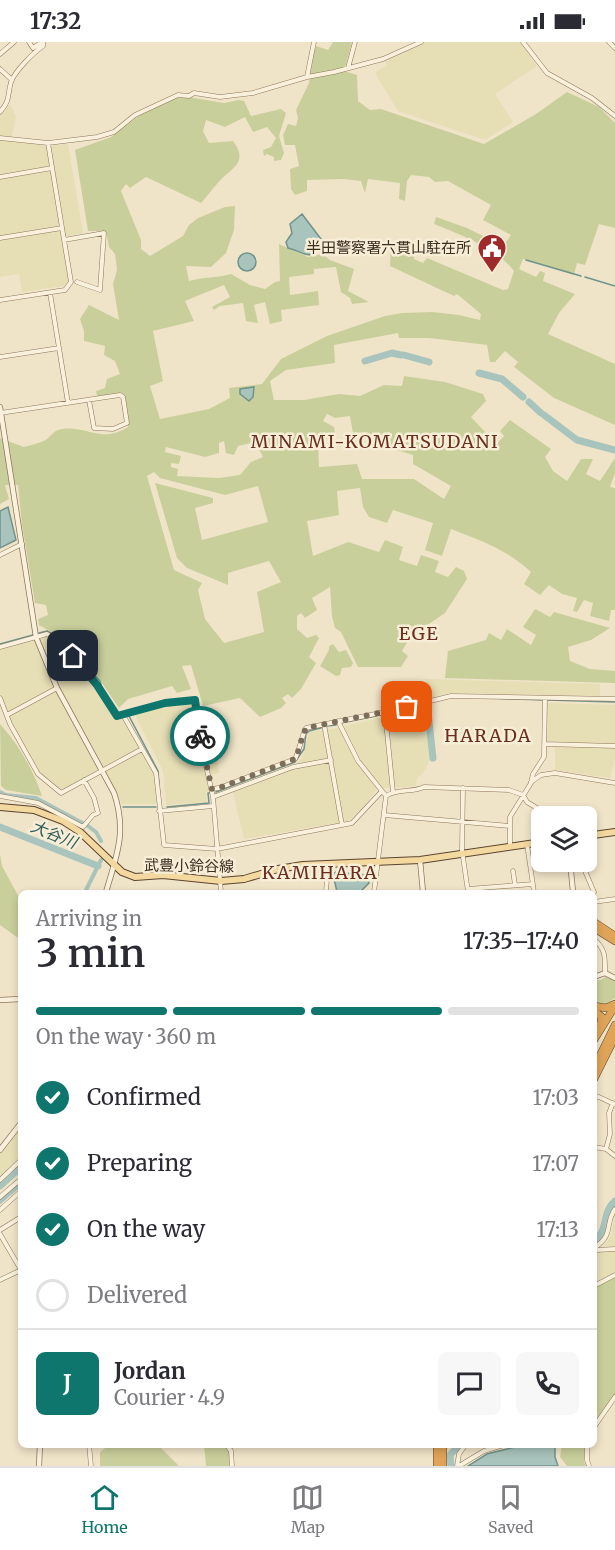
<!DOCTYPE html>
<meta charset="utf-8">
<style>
:root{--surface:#fff;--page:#f7f7f7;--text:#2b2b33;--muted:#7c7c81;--line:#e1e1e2;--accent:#0f766e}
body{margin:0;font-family:Merriweather,"Noto Sans JP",serif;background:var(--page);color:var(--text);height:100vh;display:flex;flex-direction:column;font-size:22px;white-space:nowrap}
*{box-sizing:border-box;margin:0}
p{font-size:20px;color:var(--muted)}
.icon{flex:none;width:33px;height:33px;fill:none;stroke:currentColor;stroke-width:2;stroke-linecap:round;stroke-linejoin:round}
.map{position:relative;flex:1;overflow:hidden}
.panel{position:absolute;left:18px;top:848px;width:579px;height:558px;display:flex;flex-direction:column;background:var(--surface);border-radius:9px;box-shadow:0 3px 9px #0003}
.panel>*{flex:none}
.controls{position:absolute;left:531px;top:764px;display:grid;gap:12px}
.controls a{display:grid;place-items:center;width:66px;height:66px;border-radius:9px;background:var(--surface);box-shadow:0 3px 9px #0003;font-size:30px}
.pin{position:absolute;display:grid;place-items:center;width:51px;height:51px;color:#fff;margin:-26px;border-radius:12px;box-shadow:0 3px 9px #0006}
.courier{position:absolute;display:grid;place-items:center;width:60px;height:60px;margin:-30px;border:4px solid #0f766e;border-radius:50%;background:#fff;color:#222;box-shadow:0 2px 8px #0007}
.overview em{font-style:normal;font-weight:600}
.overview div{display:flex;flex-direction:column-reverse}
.overview{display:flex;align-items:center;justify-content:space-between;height:102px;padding:0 18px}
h1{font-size:39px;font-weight:600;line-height:45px}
.bar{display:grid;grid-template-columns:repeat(4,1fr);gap:9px 6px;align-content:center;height:72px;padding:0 18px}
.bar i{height:8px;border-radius:4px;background:var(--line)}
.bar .on{background:var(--accent)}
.bar p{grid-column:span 4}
.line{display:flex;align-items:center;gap:15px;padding:0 18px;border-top:2px solid var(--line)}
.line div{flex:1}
.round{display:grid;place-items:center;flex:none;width:63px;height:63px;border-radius:9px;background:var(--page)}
ol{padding:0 18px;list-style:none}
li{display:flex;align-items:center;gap:18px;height:66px}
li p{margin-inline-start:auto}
li .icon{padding:6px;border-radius:50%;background:var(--accent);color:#fff;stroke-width:4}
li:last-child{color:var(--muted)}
li i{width:33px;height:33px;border:3px solid var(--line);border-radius:50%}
.status{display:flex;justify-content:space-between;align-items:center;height:42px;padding:0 30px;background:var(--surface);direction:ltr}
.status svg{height:16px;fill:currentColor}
.dock{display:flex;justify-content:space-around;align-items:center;height:84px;border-top:2px solid var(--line);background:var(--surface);font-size:16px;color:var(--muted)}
.dock a{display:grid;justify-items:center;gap:3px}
.dock .on{color:var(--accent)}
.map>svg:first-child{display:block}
.farmland{fill:#e6deb5}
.green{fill:#c9cf9b;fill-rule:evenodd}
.water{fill:#a9c4bc;stroke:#6f938a;stroke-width:1.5}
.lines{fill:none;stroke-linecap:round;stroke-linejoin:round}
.stream{stroke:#6f938a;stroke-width:1.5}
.canal{stroke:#a9c4bc;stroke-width:4}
.river{stroke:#a9c4bc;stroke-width:7}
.minor-casing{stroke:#8d765c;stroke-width:5}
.tertiary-casing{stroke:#8d765c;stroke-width:6}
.primary-casing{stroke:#5b4430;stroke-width:8}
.motorway-casing{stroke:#5b4430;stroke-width:8}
.minor{stroke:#faf1dc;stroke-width:4}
.tertiary{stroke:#faf1dc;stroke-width:4.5}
.primary{stroke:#f3d9a0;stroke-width:6}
.motorway{stroke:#e0a458;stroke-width:7}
.done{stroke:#7c6e5b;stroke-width:6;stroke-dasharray:0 10.8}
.route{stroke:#0f766e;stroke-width:8}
.labels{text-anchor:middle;stroke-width:5;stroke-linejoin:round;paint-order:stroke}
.poi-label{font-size:15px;fill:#3d2e20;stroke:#f7eed8;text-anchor:end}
.street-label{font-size:15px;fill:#3d2e20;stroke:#f7eed8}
.water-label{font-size:16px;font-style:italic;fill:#2f5d5a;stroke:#f7eed8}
.quarter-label{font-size:18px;letter-spacing:1.5px;fill:#6b2e1e;stroke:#f7eed8}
</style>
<div class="status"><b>17:32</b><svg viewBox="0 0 49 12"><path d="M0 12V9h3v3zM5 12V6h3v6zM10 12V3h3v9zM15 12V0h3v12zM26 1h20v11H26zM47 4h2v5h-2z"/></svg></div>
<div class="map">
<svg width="615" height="1424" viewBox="0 0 615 1424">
<rect width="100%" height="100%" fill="#f0e4c8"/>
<path class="farmland" d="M425 0H525L522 2 537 24 495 52 513 80 485 98 398 69 375 31 387 23 385 19Z
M8 63H11L16 75 11 98 46 104 68 102 83 191 62 195 68 239 64 244 22 250 19 232 0 235V73Z
M47 595 59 603 95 644 115 676 123 675 154 731 157 762H122L103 725 61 749 40 731 12 681 0 651V607Z
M425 637 600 642V654L449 651 431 656Z
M193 660 196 684 211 681 218 703 216 705 219 731 206 734 209 749 206 750 207 760 166 763 163 729 134 671 165 663Z
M547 661 615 663V718L610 736 555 728V700L546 699Z
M426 664 431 715 425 728 417 737 416 744 377 747 363 766 348 779 244 797 233 750 294 726 302 716 308 693 310 690 338 686Z
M21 1086V1116L0 1135V1111Z
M615 1172V1204L603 1205 611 1194Z
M615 1209V1230L594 1240V1210Z"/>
<path class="green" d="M333 0H352L344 29 357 33 358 59 370 68 381 67 484 102 536 72 567 50 599 65 615 81V186L599 182 585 223 577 221 574 233 523 217 519 227 536 235 540 229 545 231 543 239 575 252 559 271 548 292 615 322V383L554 356 514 325 518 320 505 309 495 320H490L487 303 429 296H399L398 291 334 303 335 321 286 328 270 339 274 358H304L339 352 360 354 384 343 402 344 404 334 445 340 483 352 486 359 471 375 487 392 482 398 491 408 504 394 500 389 510 378 551 407 545 415 553 429 567 439 581 417H593L586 432 600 439 615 416V431L610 445 615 446V568H611L609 579 590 574 593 561 584 558 577 570 573 569 577 556 562 552 549 543 540 553 524 542 531 530C506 507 482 499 451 487L442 514 425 508 433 481 393 468 387 481 369 475 363 465 360 446 337 449 339 473 307 479 313 514 348 500 379 510 385 498 403 505 399 518 417 524 421 513 439 519 435 530 448 535 456 525 464 529 467 537 445 571 410 595 402 609 408 614 401 625H358L341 590 335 586 332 574 330 545 312 556 317 568 305 576 301 571 297 574V587L307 596 316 593 319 596 309 615 316 621 301 647 292 656 288 652 282 656 286 661 281 666 260 675 240 656 203 664 191 623 182 624 191 647 177 651 172 644 128 657 119 666 93 628 64 597 39 583 38 577 48 573 46 563 35 561 22 483 18 443H5L9 457 0 462V396L24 405C31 403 41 401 47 397 51 394 53 390 58 388 85 381 99 403 128 385L122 352 97 354 96 349 105 346 107 337 120 332 115 319 104 313 105 304 84 299V289L80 277 89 263 119 278 113 242 117 228 115 212 109 205 106 189H88L75 108 111 95 140 73 176 56 188 55 224 61 239 58 244 59 251 74 281 67 286 71 279 94 284 111 281 118 274 119V115L267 112 264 114 263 108 271 105 276 96 267 85 253 90 245 75 225 85 206 78 203 89 209 101 233 99C250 122 230 126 217 142 211 148 207 155 201 161L146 135 130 146 126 142 121 149 141 198V207L150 214 183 194 189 183 198 176 225 165 235 164 234 188 226 211 211 225 186 224 189 239C203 235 217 236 231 232L250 243 265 247 275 240 280 239 279 202 308 215 322 212 330 218 354 227 348 249 369 260 352 262 350 256 341 250 336 225 314 227V232L289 235 290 253 318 249 319 263 281 268 282 279 270 282 265 260 254 263 258 281 246 279 243 261 220 264 214 268 212 265 230 255 224 243 185 259 194 279 153 289 163 339 150 344 160 377 209 367 230 356 229 346 262 342 281 317 327 294 385 274 402 271 433 270 459 273 480 278 481 272 457 252 454 254 390 224 391 206 398 200 414 210V217L423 221 427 216 503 248 508 247 514 229C495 205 461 193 434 182L436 175 467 186 503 204 511 193 483 178 491 163 448 139 435 140 429 135 411 133 407 139 405 159 399 157 400 141 368 137 365 151 361 139 344 137 307 138V149L295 153 291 147 290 127 299 124 295 103H285L283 93 288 82 296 84 298 76 296 68 309 41 312 14 316 4 328 8ZM327 372 335 376 350 374 353 391 366 390 368 404 393 407 413 413V422L451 444 444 457 414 437H362L357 422 319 425 318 398 331 396 335 392 334 385 323 379ZM224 399 226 411 234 413 238 404 251 401 258 405 263 415 251 420 240 433 219 436 177 434 178 427 171 425V421L179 422 181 414 165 410 166 405 205 415 219 411V401ZM154 430 160 436 225 453 258 444 268 480 202 498 195 466 213 461V456L155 441 177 516 187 526 228 543V531L269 519 281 540 257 550 264 590 224 601 205 577 198 548 202 541 174 528 147 434Z
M535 567 550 575 554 570 610 586 591 598 568 605 570 619 590 627 615 629V641L445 636 448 609 486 598 489 591 501 598 507 587 531 603 536 593 523 585Z
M333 602 339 610 346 608 353 621 351 625 342 626 340 633 336 634 320 624 329 608V604Z
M0 682C19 703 33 727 42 754L6 748 1 744Z
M0 812 2 824 21 859V898L0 883Z
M605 935 615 938V956L604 963 594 961V938H601Z
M615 1235V1352L594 1381V1247Z
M109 1403H158L179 1424H100V1410Z
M204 1403H249L234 1404 230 1413 229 1424H206Z
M562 1403H585L584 1419 586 1424H567L560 1415Z"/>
<path class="water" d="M302 172 321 197V205C308 220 303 209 288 206L286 200 292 191 290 182Z
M238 220a9 9 0 1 1 18 0a9 9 0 1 1-18 0Z
M254 345 253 355 249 359 240 352V347Z
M8 465 16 498 0 506V469Z
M336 830 365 833 369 841 360 850H337L333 832Z
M527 1402 555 1403V1415L558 1424H468L487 1412Z"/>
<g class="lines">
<path class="stream" d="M526 218 581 234
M585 235 615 244
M39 591 47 589 64 598 100 639 102 646 114 665
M0 602 33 593
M485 656 543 658
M547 658 615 660
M129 674 158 729 160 755
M341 681 376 674
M327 684 336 683
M216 750 295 720 304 707 306 692 309 689 321 686
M123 765H156
M167 765 209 761 208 751H210"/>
<path class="canal" d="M0 750 6 753 36 756 88 784 96 790 101 799
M85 850 101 818
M0 1160 21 1142"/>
<path class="river" d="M404 313 429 320
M365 319 392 311 401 313
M479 331 502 337 523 355
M529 360 541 371
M544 373 577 398 615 408
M427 661 433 716
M0 785 98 824
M0 1144 21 1125
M595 1199C610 1185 601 1171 615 1159
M451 1424 450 1413 460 1402"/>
<g class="minor-casing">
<path id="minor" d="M29 0 33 6 42 0
M523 0 547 31 592 56 615 74
M609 0 615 6
M0 12 14 0
M348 26 355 0
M0 27 12 38
M307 35 314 0
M0 70C11 57 7 54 11 40 15 29 33 11 43 4V0
M0 96 48 101 97 95 114 90 135 73 178 53 189 54 194 51 220 55 253 51 307 35 334 30 383 17 421 0
M0 135 52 126
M0 196 62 186
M64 198 104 191 100 248 77 240
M50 251 68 361
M0 258 65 248 71 240 48 101
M0 315 59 306
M0 371 120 353 123 355 127 381 113 387 94 386 89 358
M0 513 22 502
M0 605 47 592C78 611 97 644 116 674L165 661 195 658 198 688 213 755 221 850
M0 656 10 682 38 732 61 751 142 707
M385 670 393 750
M7 673 57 646
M123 673 156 731 164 803 217 807 342 783 352 781 382 749
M338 679 358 719 386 754 374 850
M324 682 342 783
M544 702 615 704
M531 740 541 733 555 731 615 741
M463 746 462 808 468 850
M212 747 219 746 295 717C300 707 301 696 306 686L385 670 451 654 615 657
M0 754 38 761 83 785 93 773 98 771 94 756 84 738
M386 754C398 746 412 751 424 745L509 748 523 753 527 760 550 774
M213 755 293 725 331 718
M159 769 213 764
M384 773 510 784
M527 802 534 850
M510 804V775L531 741 533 732 544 715 545 656
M584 819 585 829 594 850
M513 829 515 843
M468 847 533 842
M326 850 328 822
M594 860 615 857
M594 897C606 908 605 915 605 931
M594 1056 599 1055 614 1062
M594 1105 606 1107 615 1114
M606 1107 610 1092 609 1071 613 1061
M0 1138 21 1118
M0 1155 21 1137
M0 1168 21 1149
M0 1188 21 1175
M0 1192 21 1228
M594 1206C615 1192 604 1183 615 1167
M595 1206 597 1208 615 1207
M0 1238 21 1228
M594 1244 615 1233
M594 1385 615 1355
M89 1402 91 1424
M226 1402 231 1409 232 1424
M587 1402V1418L589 1424
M457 1424 459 1412 466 1402
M459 1424 484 1409 507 1402"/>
</g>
<g class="tertiary-casing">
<path id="tertiary" d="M0 365 36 595 57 646 114 751C127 789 117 813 106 850
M420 818 423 850
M570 819 573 850
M594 935 605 931 615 936
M0 958 21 957
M0 1108 21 1081
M39 1424 40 1402"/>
</g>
<g class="primary-casing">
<path id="primary" d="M0 765 34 768 63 779 80 790 122 830 135 835 163 833 221 839 244 837 278 827 303 823 420 818 542 800
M586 794 615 790"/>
</g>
<g class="motorway-casing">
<path id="motorway" d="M594 880 615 894
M594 886 615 899
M594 964 606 966 615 962
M594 969 602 975 600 984
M594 998 615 964
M594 1026 615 983
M594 1037 615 995
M437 1402V1424
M443 1424V1402"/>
</g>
<use href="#minor" class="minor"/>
<use href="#tertiary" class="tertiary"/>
<use href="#primary" class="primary"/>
<use href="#motorway" class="motorway"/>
</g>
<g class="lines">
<path class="done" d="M200 694 212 747 219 746 295 717C300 707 301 696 306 686L407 665"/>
<path class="route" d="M73 614 97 643 117 674 165 661 195 658 200 694"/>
</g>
<defs>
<g id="civic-pin" transform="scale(1.5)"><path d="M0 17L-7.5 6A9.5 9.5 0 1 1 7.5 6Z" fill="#9e2a2b" stroke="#f7eed8"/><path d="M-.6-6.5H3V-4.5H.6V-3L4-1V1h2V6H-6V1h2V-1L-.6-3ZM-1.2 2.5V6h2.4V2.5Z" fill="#fff"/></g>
</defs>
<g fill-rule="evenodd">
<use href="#civic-pin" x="492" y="206"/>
</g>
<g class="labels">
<g class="poi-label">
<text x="471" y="211">半田警察署六貫山駐在所</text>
</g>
<g class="street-label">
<text transform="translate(189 824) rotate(1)" y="5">武豊小鈴谷線</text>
</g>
<g class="water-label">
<text transform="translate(54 792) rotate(22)" y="6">大谷川</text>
</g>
<g class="quarter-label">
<text x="375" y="406">MINAMI-KOMATSUDANI</text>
<text x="419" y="598">EGE</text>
<text x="488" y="700">HARADA</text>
<text x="320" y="837">KAMIHARA</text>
</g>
</g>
</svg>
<div class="controls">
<a><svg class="icon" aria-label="layers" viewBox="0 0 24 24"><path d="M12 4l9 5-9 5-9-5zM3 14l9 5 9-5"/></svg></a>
</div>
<div class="pin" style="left:407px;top:665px;background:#ea580c"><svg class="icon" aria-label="bag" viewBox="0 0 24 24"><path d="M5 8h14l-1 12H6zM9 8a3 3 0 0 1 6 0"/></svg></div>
<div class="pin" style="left:73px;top:614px;background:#1f2937"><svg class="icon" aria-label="home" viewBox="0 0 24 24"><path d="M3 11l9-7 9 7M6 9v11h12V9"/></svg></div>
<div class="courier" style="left:200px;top:694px"><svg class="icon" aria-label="bike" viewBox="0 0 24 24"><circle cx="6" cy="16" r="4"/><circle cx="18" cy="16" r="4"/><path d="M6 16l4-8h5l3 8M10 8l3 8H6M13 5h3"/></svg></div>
<section class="panel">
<div class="overview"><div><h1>3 min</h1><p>Arriving in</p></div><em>17:35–17:40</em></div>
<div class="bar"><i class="on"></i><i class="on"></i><i class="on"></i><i></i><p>On the way · 360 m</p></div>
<ol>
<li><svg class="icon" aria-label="check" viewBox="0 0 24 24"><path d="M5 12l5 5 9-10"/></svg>Confirmed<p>17:03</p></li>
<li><svg class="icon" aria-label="check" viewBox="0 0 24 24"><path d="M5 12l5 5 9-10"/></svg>Preparing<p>17:07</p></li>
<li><svg class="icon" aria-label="check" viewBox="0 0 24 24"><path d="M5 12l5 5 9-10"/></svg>On the way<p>17:13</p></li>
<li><i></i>Delivered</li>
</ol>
<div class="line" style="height:108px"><b class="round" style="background:var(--accent);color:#fff">J</b><div><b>Jordan</b><p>Courier · 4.9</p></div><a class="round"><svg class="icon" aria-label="chat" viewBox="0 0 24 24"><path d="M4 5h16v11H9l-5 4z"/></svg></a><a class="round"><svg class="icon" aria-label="phone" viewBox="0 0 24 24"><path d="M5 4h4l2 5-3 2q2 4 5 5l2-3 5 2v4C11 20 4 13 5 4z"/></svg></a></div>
</section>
</div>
<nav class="dock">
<a class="on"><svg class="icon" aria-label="home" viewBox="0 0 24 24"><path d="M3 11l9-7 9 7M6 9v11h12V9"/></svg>Home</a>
<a><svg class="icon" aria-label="map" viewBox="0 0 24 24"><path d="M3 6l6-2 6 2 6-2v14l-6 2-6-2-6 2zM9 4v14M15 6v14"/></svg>Map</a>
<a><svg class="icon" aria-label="saved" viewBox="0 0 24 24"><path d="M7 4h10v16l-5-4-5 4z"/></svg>Saved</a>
</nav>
